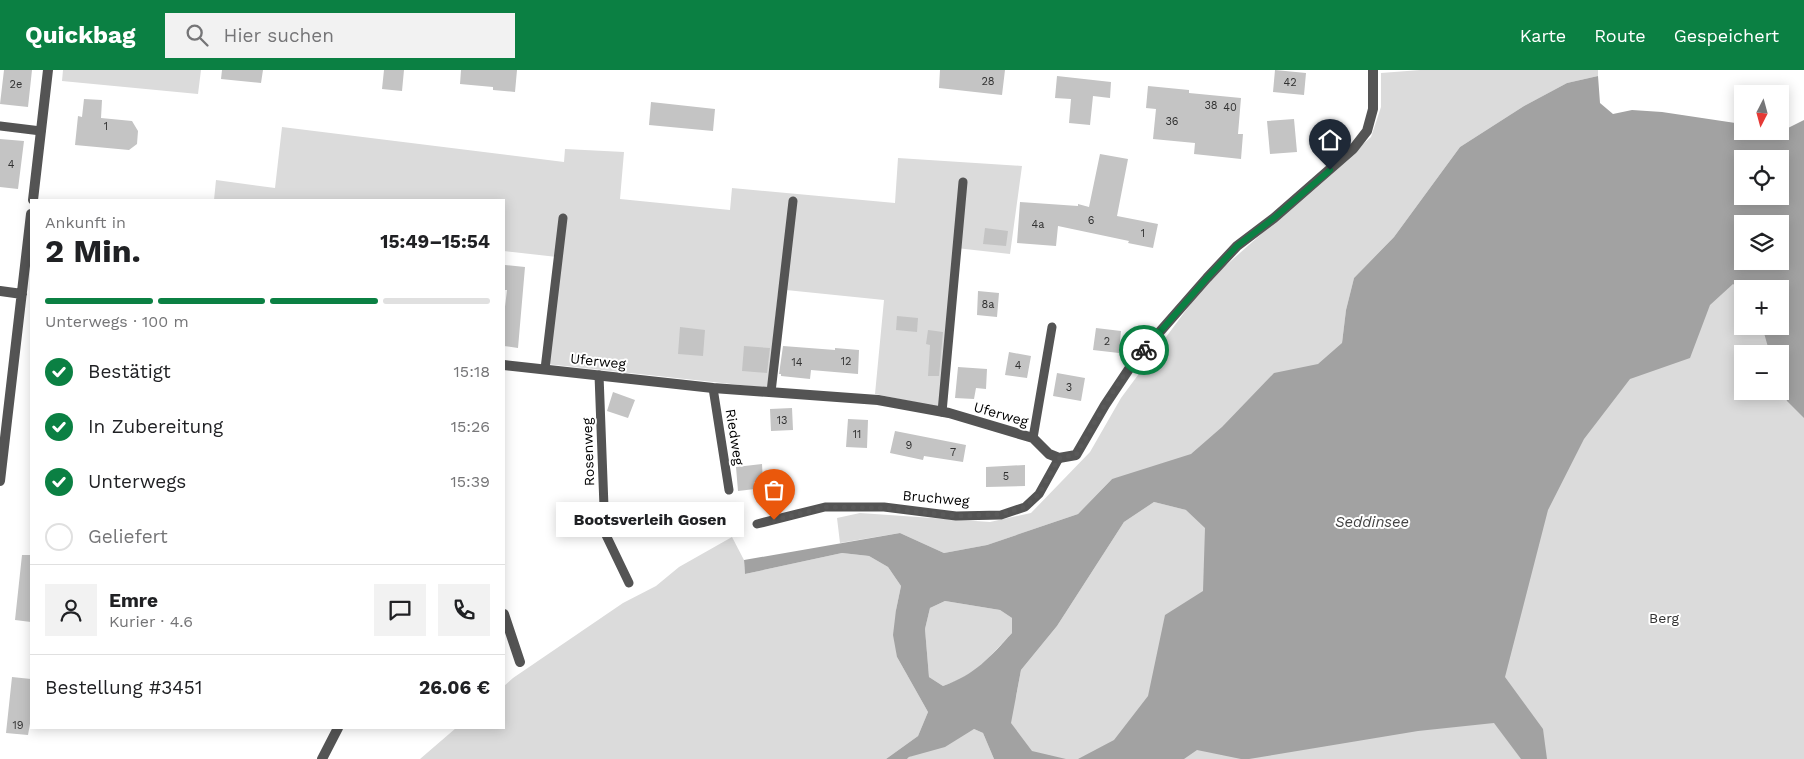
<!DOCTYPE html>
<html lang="de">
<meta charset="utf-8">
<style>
:root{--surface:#fff;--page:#f2f2f2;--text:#202124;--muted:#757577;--line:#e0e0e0;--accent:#0b8043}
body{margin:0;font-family:"Work Sans",sans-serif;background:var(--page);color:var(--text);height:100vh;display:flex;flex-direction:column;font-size:19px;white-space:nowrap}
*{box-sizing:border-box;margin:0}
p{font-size:16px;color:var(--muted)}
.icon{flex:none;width:28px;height:28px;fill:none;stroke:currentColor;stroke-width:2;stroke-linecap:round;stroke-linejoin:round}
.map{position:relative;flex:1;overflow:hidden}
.side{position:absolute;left:30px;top:129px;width:475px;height:530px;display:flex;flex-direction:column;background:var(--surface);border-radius:0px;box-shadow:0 2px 12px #0003}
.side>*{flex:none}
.needle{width:32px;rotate:186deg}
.tools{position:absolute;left:1734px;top:15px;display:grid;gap:10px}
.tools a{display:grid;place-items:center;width:55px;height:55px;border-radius:0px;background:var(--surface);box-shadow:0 2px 12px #0003;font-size:25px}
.pin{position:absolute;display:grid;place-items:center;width:42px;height:42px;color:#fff;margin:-51px -21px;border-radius:50% 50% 50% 0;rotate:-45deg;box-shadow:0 0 5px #0007}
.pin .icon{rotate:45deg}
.courier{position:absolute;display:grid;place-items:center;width:50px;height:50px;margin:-25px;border:4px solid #0b8043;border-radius:50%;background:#fff;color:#222;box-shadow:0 1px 6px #0007}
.bubble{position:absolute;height:35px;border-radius:0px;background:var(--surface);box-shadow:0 2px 12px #0003;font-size:16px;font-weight:700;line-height:35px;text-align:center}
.overview em{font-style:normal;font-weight:700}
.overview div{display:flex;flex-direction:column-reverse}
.overview{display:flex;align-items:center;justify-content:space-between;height:85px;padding:0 15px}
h1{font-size:32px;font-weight:700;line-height:38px}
.bar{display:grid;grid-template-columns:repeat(4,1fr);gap:8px 5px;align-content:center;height:60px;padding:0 15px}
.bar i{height:6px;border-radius:4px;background:var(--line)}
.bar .selected{background:var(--accent)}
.bar p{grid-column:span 4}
.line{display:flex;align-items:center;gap:12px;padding:0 15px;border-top:1px solid var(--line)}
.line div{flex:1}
.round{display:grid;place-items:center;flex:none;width:52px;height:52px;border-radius:0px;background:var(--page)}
ol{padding:0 15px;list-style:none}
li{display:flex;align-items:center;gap:15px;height:55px}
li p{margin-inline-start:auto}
li .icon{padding:5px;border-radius:50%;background:var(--accent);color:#fff;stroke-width:4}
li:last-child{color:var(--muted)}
li i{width:28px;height:28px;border:2px solid var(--line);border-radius:50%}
header{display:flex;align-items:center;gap:30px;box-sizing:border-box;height:70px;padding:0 25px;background:var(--accent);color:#fff}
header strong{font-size:24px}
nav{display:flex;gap:28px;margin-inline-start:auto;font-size:18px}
.search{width:350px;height:45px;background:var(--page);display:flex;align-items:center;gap:12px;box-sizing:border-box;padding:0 18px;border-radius:0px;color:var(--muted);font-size:19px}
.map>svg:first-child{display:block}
.green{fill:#dbdbdb;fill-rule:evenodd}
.water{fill:#a2a2a2;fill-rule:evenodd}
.building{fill:#c4c4c4}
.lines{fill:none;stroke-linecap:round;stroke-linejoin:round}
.lane{stroke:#545454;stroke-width:9}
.street{stroke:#545454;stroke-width:10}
.done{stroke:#595959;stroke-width:5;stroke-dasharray:0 9}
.route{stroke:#0b8043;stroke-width:6}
.labels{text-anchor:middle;stroke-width:4;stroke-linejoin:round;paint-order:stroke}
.number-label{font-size:11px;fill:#313131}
.street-label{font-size:14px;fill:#000;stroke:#fff}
.park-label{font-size:14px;fill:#323232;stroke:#fff}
.water-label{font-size:15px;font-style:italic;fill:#434343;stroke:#fff}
</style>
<header>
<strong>Quickbag</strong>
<div class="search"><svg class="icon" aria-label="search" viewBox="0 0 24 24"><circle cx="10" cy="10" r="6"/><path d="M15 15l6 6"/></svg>Hier suchen</div>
<nav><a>Karte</a><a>Route</a><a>Gespeichert</a></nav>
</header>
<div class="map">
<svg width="1804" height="689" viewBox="0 0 1804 689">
<rect width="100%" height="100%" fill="#fff"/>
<path class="green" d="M63 0H201L198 24 62 11Z
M1420 0H1598V6L1567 13 1524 36 1460 77 1394 167 1354 208 1346 240 1342 273 1345 276 1224 396 1112 409 1078 444 987 475 944 483 900 463 840 473 837 448 860 443 990 452 1031 443 1090 382 1121 328 1206 213 1371 67 1381 37V3Z
M282 57 564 92 565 79 624 82 620 129 730 140 732 118 895 133 898 88 1022 96 1010 184 956 178 939 337 875 324 884 230 786 220 778 223 768 318 546 294 557 187 504 181V130H214L216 110 275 118Z
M1804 156V689H1016L999 633 1016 627 1021 600 1057 556 1124 452 1154 432 1186 440 1742 191H1780ZM1742 219H1780V256H1742ZM1742 284H1780V321H1742Z
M732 467 744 490 745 504 842 483 869 486 888 497 901 516 896 540 897 587 928 642 918 666 886 689H420L456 658H504V616L513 608 623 533 656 516 679 497Z
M945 531 1000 540 1012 548V563L979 598 959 610 943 616 929 607 925 559 930 538Z
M974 659 983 663 994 689H907L909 687Z"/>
<path class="water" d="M1598 6 1600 33 1613 44 1632 40 1662 42 1742 54V61H1780V57L1788 58 1804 50V348L1787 331 1780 313V284H1770L1762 256H1780V219H1742V220L1733 214 1710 235 1690 288 1630 309 1584 369 1548 440 1505 607 1543 659 1547 689H1521L1494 653 1418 661 1249 689H1241L1197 680 1184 689H1078L1114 670 1148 626 1165 545 1203 521 1205 458 1186 440 1154 432 1124 452 1057 556 1021 600 1011 653 1032 681 1066 689H994L983 663 974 659 945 677 909 687 907 689H886L918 666 928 642 897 587 893 565 896 540 901 516 888 497 869 486 842 483 745 504 744 490 900 463 944 483 987 475 1078 444 1112 409 1191 384 1222 357 1274 303 1318 294 1342 273 1346 240 1354 208 1394 167 1460 77 1524 36 1567 13ZM1742 89H1780V126H1742ZM1742 154H1780V191H1742ZM945 531 1000 540 1012 548V563C989 588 976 604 943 616L929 607 925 559 930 538Z"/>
<path class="building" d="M4 0H32L28 37 0 34Z
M222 0H263L261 13 221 9Z
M384 0H404L402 21 382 19Z
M461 0H517L515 22 493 20V17L460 14Z
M940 0H1005L1002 25 939 18Z
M1275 0 1306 3 1304 25 1273 22Z
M1057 6 1111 12 1110 28 1093 26 1090 55 1069 53 1071 29 1055 28Z
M1148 16 1189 20V23L1241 28 1238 64H1243L1241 89 1194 84 1195 73 1153 69 1156 39 1146 38Z
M84 29 102 30 101 48 132 51 138 61 137 74 129 80 75 75 78 46 82 47Z
M651 32 715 39 713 61 649 55Z
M1294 49 1297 82 1270 84 1267 51Z
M0 69 24 71 18 119 0 117Z
M1100 84 1128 89 1117 146 1158 154 1153 178 1128 173 1129 171 1058 156 1056 176 1017 173 1020 132 1078 136V134L1089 137Z
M985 158 1008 161 1006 176 983 174Z
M505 195 525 197 518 278 504 276V245L507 220H504Z
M978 221 999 223 997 247 977 245Z
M897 246 918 248 917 262 896 260Z
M680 257 705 260 703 286 678 284Z
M1096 258 1121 261 1119 283 1093 280Z
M928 260 943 262 939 306H928L930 275 926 274Z
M744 276 770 278 767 303 742 301Z
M783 276 835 280V278L859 280 858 304 811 300 810 309 781 306V304H779Z
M1009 282 1031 286 1027 308 1005 305Z
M958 297 987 299 986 319 976 318 974 329 955 328Z
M1057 303 1085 308 1081 331 1053 326Z
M613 322 635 330 628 348 607 341Z
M792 338 793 360 771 361 770 339Z
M848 349 868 350 867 378 846 377Z
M895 361 966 375 963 392 924 386 923 390 890 383Z
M762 394 763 411 754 412 755 419 738 421 736 397Z
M1025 395V416L986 417V397Z
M22 485H31V552L15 550Z
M12 607 31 609V648L28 665 6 663Z"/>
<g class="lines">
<path class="lane" d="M0 56 41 61
M545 299 563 148
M599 305 605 463 629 513
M713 318 729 420
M771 322 793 131
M942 342 963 112
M1033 368 1052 257
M757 454 825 437H884L956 446 1001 445 1025 437 1039 424 1059 388"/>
<path class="street" d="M33 130 48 0
M0 221 22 224
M504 295 713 318 878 330 949 343 1033 368 1049 384 1059 388 1076 385 1105 335 1135 290 1207 208 1237 176 1274 148 1353 79 1367 61 1373 39V0
M0 411 31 144
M504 544 520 592
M322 689 338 658"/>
</g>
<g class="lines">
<path class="done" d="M774 450 826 437 884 438 956 446 1002 444 1025 437 1039 424 1059 388 1076 385C1097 349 1116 311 1144 280"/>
<path class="route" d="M1144 280 1207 208 1237 176 1274 148 1330 100"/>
</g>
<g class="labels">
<g class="number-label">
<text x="988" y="15">28</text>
<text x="1290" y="16">42</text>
<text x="16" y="18">2e</text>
<text x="1211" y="39">38</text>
<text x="1230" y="41">40</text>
<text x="1172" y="55">36</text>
<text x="106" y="60">1</text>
<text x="11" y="98">4</text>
<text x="1091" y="154">6</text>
<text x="1038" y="158">4a</text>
<text x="1143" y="167">1</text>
<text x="988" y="238">8a</text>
<text x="1107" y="275">2</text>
<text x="846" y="295">12</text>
<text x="797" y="296">14</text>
<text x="1018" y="299">4</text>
<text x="1069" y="321">3</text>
<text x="782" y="354">13</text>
<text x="857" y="368">11</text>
<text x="909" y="379">9</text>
<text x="953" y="386">7</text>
<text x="1006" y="410">5</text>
<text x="18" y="659">19</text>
</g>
<g class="street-label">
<text transform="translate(598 291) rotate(6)" y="5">Uferweg</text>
<text transform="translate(1001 344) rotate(16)" y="5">Uferweg</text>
<text transform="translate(735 367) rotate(81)" y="5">Riedweg</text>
<text transform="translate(588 382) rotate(-92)" y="5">Rosenweg</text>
<text transform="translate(936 428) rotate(5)" y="5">Bruchweg</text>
</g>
<g class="park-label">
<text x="1664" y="553">Berg</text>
</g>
<g class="water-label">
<text x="1372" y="457">Seddinsee</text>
</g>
</g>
</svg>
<div class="tools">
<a><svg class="needle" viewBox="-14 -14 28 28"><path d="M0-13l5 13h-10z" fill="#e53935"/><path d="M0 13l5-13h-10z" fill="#757577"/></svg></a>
<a><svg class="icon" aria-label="locate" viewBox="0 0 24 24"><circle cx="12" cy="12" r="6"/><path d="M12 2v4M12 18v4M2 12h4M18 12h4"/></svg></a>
<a><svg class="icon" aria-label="layers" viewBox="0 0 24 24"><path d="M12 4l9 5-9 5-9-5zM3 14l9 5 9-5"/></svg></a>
<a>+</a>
<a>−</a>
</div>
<div class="pin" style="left:774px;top:450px;background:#ea580c"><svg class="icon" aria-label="bag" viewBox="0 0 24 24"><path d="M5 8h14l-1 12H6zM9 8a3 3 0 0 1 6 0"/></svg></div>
<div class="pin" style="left:1330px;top:100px;background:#1f2937"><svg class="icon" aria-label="home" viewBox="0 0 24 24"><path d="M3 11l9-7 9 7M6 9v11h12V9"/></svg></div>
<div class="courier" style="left:1144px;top:280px"><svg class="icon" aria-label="bike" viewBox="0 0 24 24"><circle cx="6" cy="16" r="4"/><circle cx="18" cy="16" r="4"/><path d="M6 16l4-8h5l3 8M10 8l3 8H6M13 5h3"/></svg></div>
<div class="bubble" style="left:556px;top:432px;width:188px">Bootsverleih Gosen</div>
<section class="side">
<div class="overview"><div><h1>2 Min.</h1><p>Ankunft in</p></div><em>15:49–15:54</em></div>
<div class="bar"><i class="selected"></i><i class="selected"></i><i class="selected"></i><i></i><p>Unterwegs · 100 m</p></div>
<ol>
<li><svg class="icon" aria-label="check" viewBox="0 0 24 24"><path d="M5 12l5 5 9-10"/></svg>Bestätigt<p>15:18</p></li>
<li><svg class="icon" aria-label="check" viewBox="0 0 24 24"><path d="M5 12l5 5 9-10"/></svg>In Zubereitung<p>15:26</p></li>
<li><svg class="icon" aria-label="check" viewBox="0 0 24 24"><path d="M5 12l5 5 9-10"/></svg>Unterwegs<p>15:39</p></li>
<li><i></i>Geliefert</li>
</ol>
<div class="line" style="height:90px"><a class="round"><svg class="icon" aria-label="person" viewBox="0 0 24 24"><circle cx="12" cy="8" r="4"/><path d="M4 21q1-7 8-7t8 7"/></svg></a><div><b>Emre</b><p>Kurier · 4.6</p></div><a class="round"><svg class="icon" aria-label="chat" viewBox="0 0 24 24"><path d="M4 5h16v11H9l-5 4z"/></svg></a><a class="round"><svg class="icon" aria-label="phone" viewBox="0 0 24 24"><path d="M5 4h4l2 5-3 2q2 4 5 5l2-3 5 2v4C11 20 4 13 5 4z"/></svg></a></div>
<div class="line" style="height:65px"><div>Bestellung #3451</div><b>26.06 €</b></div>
</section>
</div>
